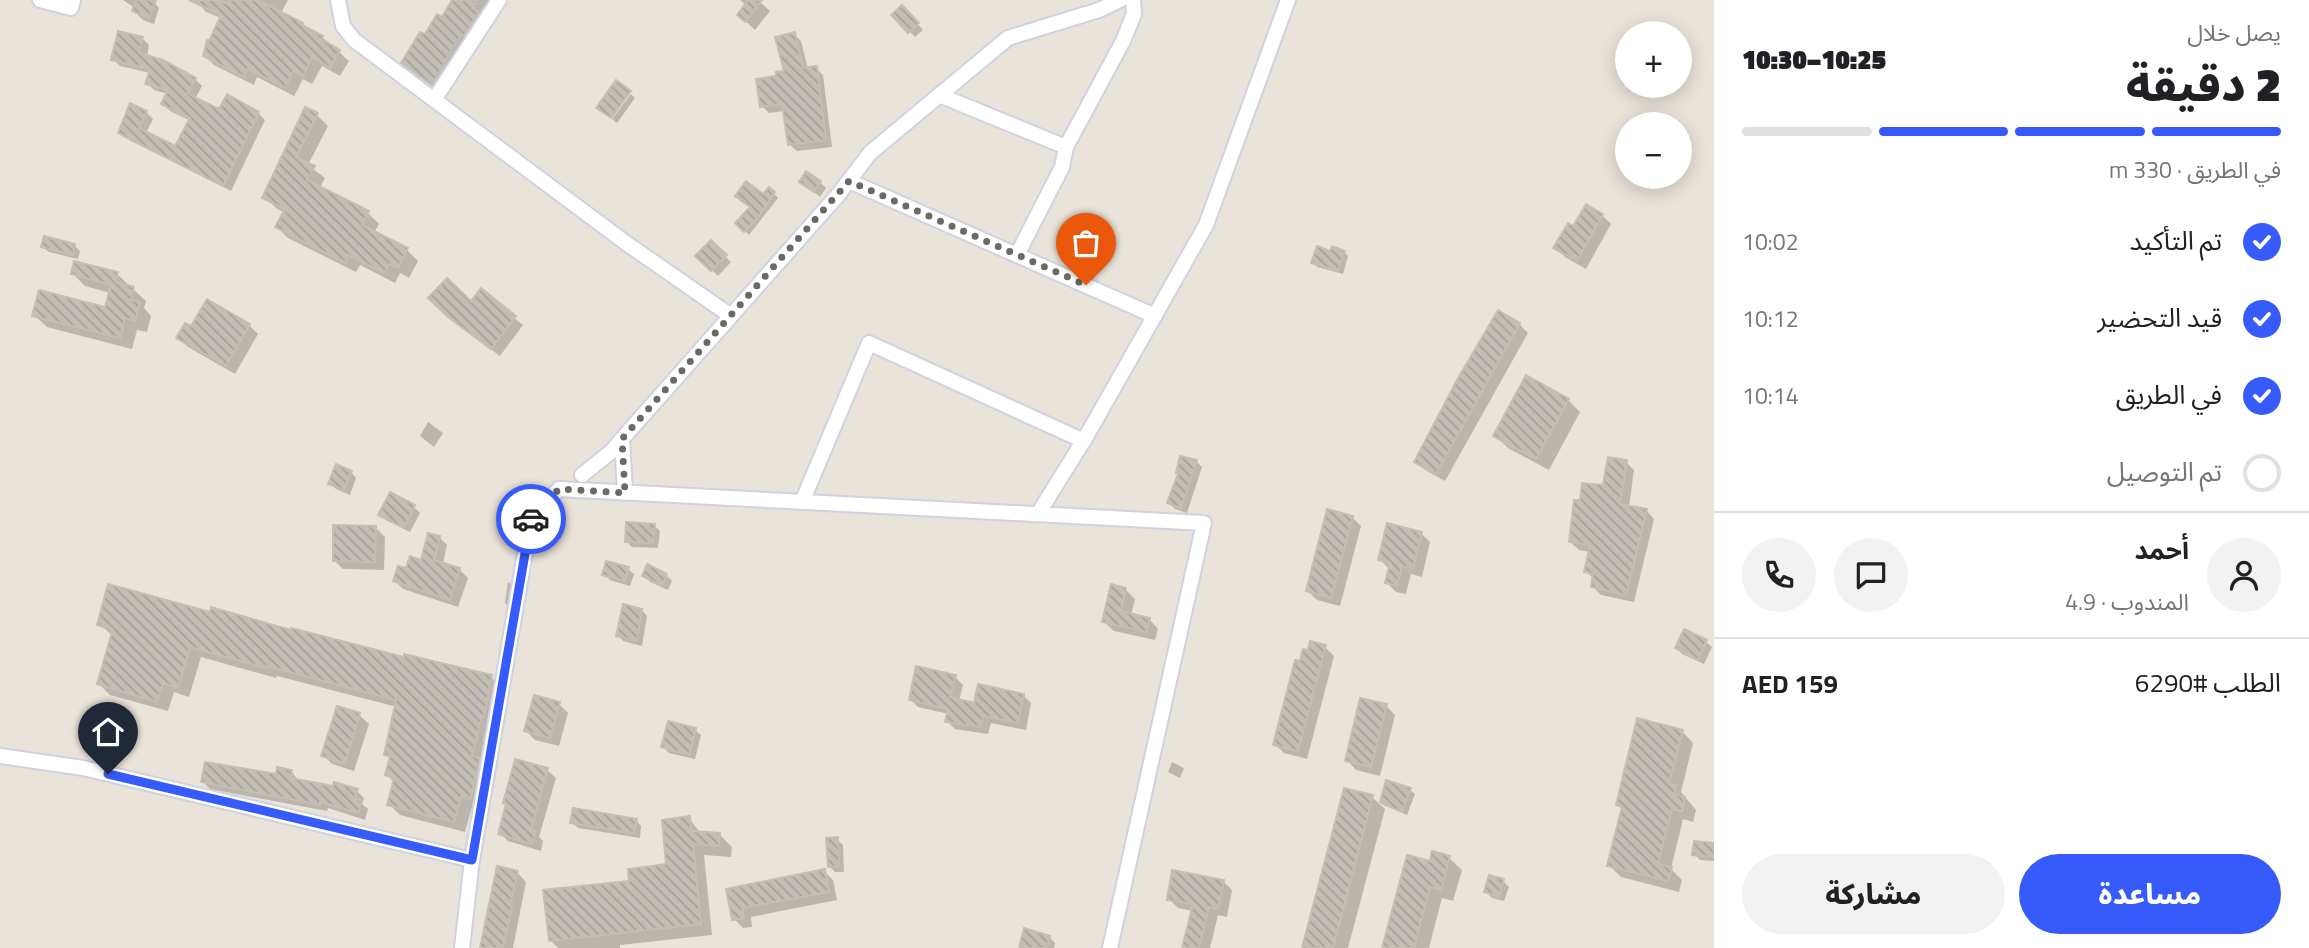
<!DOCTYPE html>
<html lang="ar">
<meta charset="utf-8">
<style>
:root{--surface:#fff;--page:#f2f2f2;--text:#202124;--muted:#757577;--line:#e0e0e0;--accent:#365bfa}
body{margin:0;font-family:"Titillium Web","Noto Sans Arabic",sans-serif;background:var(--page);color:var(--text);direction:rtl;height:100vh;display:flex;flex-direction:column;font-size:26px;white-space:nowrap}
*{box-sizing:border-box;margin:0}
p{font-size:23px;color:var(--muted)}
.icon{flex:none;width:38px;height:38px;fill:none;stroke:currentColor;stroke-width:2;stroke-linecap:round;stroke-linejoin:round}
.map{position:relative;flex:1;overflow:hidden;direction:ltr}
.side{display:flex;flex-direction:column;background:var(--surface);width:595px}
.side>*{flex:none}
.fabs{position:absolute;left:1615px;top:21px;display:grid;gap:14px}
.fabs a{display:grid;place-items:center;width:77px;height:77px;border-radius:50%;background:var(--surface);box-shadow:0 4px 18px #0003;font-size:35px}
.pin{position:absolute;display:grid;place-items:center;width:60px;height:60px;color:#fff;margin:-72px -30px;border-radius:50% 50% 50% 0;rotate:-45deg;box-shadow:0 0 7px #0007}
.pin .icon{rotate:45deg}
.courier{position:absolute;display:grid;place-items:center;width:70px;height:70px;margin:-35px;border:5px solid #365bfa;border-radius:50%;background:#fff;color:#222;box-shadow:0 2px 9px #0007}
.headline em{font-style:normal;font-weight:800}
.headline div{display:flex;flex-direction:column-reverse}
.headline{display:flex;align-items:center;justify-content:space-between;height:119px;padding:0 28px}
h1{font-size:46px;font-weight:800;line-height:52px}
.bar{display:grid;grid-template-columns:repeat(4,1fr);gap:10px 7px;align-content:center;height:84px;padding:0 28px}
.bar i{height:9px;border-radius:5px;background:var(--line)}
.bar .active{background:var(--accent)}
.bar p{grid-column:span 4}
.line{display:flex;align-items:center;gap:18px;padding:0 28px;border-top:2px solid var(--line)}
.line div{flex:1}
.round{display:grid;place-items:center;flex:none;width:74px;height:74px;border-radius:37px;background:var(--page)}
ol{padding:0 28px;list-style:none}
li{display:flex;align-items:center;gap:21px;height:77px}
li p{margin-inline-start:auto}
li .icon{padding:7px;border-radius:50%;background:var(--accent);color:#fff;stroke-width:4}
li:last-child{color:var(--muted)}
li i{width:38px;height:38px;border:4px solid var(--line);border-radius:50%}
.action{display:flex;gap:14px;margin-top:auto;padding:14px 28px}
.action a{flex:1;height:80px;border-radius:42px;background:var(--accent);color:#fff;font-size:28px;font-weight:800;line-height:80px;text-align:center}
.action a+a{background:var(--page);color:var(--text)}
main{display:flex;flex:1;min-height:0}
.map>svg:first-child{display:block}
.shadow{fill:#0003}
.building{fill:url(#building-back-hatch);stroke:#c5bfb3;stroke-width:2}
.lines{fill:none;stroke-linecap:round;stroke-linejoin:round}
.minor-casing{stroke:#ced2e1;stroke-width:18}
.minor{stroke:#fff;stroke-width:14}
.done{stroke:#6b6965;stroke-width:7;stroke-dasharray:0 12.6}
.route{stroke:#365bfa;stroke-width:9}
</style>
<main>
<section class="side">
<div class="headline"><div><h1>2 دقيقة</h1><p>يصل خلال</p></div><em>10:25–10:30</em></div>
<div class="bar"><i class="active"></i><i class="active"></i><i class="active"></i><i></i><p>في الطريق · 330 m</p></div>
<ol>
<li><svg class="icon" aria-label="check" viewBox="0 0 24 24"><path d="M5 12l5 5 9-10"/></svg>تم التأكيد<p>10:02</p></li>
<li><svg class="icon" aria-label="check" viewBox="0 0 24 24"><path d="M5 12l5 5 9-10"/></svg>قيد التحضير<p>10:12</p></li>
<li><svg class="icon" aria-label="check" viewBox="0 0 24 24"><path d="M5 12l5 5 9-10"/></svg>في الطريق<p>10:14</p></li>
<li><i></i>تم التوصيل</li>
</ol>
<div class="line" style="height:126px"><a class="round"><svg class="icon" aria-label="person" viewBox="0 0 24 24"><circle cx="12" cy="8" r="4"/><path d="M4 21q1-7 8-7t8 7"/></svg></a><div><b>أحمد</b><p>المندوب · 4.9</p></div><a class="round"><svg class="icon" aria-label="chat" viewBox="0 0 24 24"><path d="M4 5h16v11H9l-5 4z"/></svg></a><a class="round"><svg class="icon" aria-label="phone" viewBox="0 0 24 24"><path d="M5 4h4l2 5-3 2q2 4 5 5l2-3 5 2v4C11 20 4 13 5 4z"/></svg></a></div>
<div class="line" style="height:91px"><div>الطلب #6290</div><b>AED 159</b></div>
<div class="action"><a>مساعدة</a><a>مشاركة</a></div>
</section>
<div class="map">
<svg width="1714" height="948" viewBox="0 0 1714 948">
<defs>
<pattern id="building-back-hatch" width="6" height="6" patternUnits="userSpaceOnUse" patternTransform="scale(1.75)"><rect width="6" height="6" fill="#c2bdb5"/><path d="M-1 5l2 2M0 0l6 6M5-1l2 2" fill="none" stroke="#a7a29c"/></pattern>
</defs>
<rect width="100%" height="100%" fill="#eae3d9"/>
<path class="shadow" d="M123 0H152L159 8 154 24 143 20 134 11 135 8Z
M198 0H288L281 13 322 37 349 61 340 76 322 66 312 84 303 79 294 96 257 77 254 85 214 65 205 55 221 18 206 12 197 2Z
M454 0H493L443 94 414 73 403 63 443 19Z
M740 0H758L770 11 755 30 739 15 746 5Z
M908 13 923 30 915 37 894 15Z
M794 34 801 41 808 69 816 68 823 75 832 147 797 151 790 145 784 111 769 113 762 106 778 77 786 73Z
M142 38 149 45 147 57 195 79 202 86 195 99 219 112 258 113 265 120 231 191 127 139 120 132 146 112 153 119 146 133 176 148 191 121 170 111 163 104 168 94 154 90 147 83 150 73 120 66 113 59Z
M631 94 635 98 617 123 612 119Z
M306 109 317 115 328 126 308 165 325 178 319 189 368 213 379 224 374 233 407 250 418 261 409 278 400 273 395 283 360 265 356 272 288 238 277 227 285 213 276 208 264 197Z
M801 181 820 182 826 188 820 197Z
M770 189 778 198 749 235 737 223Z
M1586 206 1602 215 1611 224 1586 269 1565 257 1556 248 1574 228Z
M711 242 731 262 718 276 698 256Z
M74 245 80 251 78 259 49 252 43 247Z
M1344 252 1348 256 1343 274 1317 267 1313 262Z
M73 274H117L146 301 144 308 151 316 147 332 137 330 132 349 47 327 34 315 106 309 110 293 85 286Z
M481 291 523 325 500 356 458 325 430 298 471 303Z
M1519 324 1528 333 1445 481 1425 470 1416 461Z
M249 325 258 334 235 374 188 347 178 338 192 329Z
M1568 400 1580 412 1549 470 1508 448 1495 435Z
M428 422 443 433 434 447 420 436Z
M1196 461 1202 467 1187 513 1175 509 1169 503 1180 475Z
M1626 462 1634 470 1629 507 1646 510 1654 519 1634 602 1601 595 1592 586 1594 579 1586 571 1590 552 1579 550 1570 542 1581 502 1604 487Z
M351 472 356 478 350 495 336 489 330 483Z
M391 495 414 507 420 513 410 532 386 520 381 514Z
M1352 517 1361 526 1340 606 1317 600 1308 591Z
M654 525 660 531 658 548 632 547 626 541Z
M375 527 385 537 384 570 343 569 334 560Z
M1421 533 1430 542 1422 577 1411 574 1406 594 1396 592 1387 583 1389 569 1380 559Z
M439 537 447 545 443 564 459 569 468 578 458 607 403 589 395 581 423 563Z
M628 569 634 574 630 586 610 580 604 574Z
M666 575 672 581 668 590 650 582 644 576Z
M508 582 516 588 511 609 505 603Z
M1125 589 1135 599 1131 615 1149 619 1158 629 1155 640 1114 631 1104 622Z
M642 610 647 616 642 646 623 641 618 635Z
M211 614 491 677 502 688 481 809 472 807 465 832 400 815 389 804 395 783 387 775 391 759 386 754 397 707 277 676 276 678 201 657 189 697 174 692 168 711 110 695 99 684 113 636 99 624Z
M1706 642 1712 647 1704 664 1682 654 1677 648Z
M1325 647 1334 656 1307 759 1284 753 1275 744 1301 664 1310 652Z
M955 677 963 685 959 701 975 705 1023 695 1031 703 1026 730 991 723 988 734 955 729 947 721 949 714 918 707 910 699Z
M559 704 568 713 559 746 535 740 526 731Z
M1386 706 1395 715 1380 776 1356 770 1347 760Z
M359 715 369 724 354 771 332 764 323 755Z
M695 730 701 735 695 759 669 753 663 747Z
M1682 731 1693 743 1681 792 1696 810 1693 822 1683 819 1671 869 1682 880 1679 892 1621 877 1609 865 1623 811 1618 805Z
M1172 762 1184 768 1180 778 1168 772Z
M547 770 556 778 539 837 543 841 541 851 508 841 500 833 508 806 505 803Z
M291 771 299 781 357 791 364 798 362 804 368 809 365 820 328 808 327 811 210 789 203 782 278 776Z
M1387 783 1410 790 1415 794 1407 815 1381 804Z
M1372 797 1385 809 1348 948H1304Z
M689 818 701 834 720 835 732 847 731 857 704 855 712 935 620 945V948H558L550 940 668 866Z
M636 820 641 826 640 838 578 828 572 822Z
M837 839 843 845 844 872H835L829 866Z
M1714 845V861L1700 860 1694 854Z
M1449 858 1462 870 1453 901 1442 898 1429 948H1383L1431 863Z
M824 871 833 880 837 900 751 917 752 927 743 928 734 919 728 890Z
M517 872 526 882 513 948H481Z
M1223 881 1232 890 1227 917 1218 915 1210 948H1184L1193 911 1178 908 1169 899Z
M1503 881 1509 887 1504 901 1492 898 1486 892Z
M1049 937 1055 943 1054 948H1021Z"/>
<path class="building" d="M136 0H156L149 18 132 11Z
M189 0H218L228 4 229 0H258L303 23 302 25 323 36 322 39 340 50 330 68 312 57 303 76 293 71 285 88 248 69 244 77 203 56 207 40 209 41 221 15Z
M452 0H477L472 8 479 12 464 36 462 35 456 43 432 85 401 63 420 32 425 34 437 14 442 17Z
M748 0H762L745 22 737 15Z
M902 5 919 23 908 33 891 15Z
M118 31 143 37 139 53 163 60 196 78 188 93 194 97 219 109 227 94 259 112 223 186 118 133 130 103 147 111 139 128 175 146 190 118 161 104 168 90 145 84 150 69 111 60Z
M795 32 803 68 817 66 826 140 788 145 782 104 760 107 756 79 776 76V72L784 71 775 37Z
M616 80 631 91 611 118 596 108Z
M305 107 318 113 296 157 315 166 307 180 369 211 362 225 408 248 398 268 389 264 384 273 348 255 345 263 275 227 285 209 262 198Z
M806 171 821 181 814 192 799 182Z
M746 181 763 194 769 187 775 192 756 220 744 232 735 223 750 207 735 196Z
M1586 204 1603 214 1577 261 1553 248 1568 223 1573 226Z
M44 236 75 244 73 255 41 247Z
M711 240 727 255 711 271 695 256Z
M1317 246 1330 251 1332 246 1345 251 1338 271 1311 263Z
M74 261 118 272 116 282 134 287 131 300 140 302 135 321 125 318 120 338 32 316 39 290 105 307 111 285 71 274Z
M447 278 471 301 481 288 516 316 491 349 448 317 428 298Z
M207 299 250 324 226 366 176 338 185 323 191 326Z
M1498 310 1520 323 1436 474 1414 462 1457 380Z
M1526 375 1569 399 1536 459 1493 436Z
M1180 456 1197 460 1181 508 1167 503 1178 474 1176 473Z
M1608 457 1627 460 1620 504 1647 509 1626 595 1591 587 1593 574 1584 572 1590 545 1569 542 1574 500H1580L1582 483 1603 485Z
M336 464 352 471 344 490 328 484Z
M390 492 415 505 404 528 378 515Z
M1327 509 1353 516 1331 598 1306 591Z
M626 522 655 524 653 543 625 542Z
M1387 523 1422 532 1413 569 1402 566 1397 586 1385 583 1390 563 1378 560Z
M333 525 376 526 375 562 333 561Z
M428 533 440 536 434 560 460 568 450 600 393 581 398 566 406 568 410 556 421 560Z
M606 561 629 567 625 581 602 575Z
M647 564 667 574 662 586 642 576Z
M108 584 210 612 211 607 291 630V628L404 657V654L492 675 484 717 482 716 472 756 480 758 470 800 461 797 454 822 387 805 394 778 385 775 390 756 384 755 396 700 266 666V668L190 647 178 688 163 683 157 702 97 684 113 629 97 625Z
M1111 584 1126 588 1121 611 1150 618 1147 632 1102 622Z
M623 604 642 609 637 641 616 636Z
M1684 629 1707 640 1698 660 1675 648Z
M1310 641 1326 645 1298 751 1273 745 1295 660 1300 661 1303 649 1308 650Z
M916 666 956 675 950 697 974 703 978 684 1024 694 1018 723 983 716 981 727 945 722 948 709 909 700Z
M534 695 560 702 550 738 524 731Z
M1360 698 1387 704 1371 767 1345 761Z
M337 706 360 713 345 763 321 756Z
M1637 718 1683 730 1669 783 1676 785 1674 794 1685 797 1682 811 1672 809 1658 864 1672 867 1668 881 1607 866 1622 807 1616 805Z
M668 721 696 728 689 755 661 747Z
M515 759 548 768 531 830 536 831 532 844 498 834 506 804 503 803Z
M205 762 276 774 277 767 292 770 291 778 333 786 334 782 358 789 355 798 362 801 358 813 320 802V805L201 782Z
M1386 780 1411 788 1402 812 1380 802Z
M1344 788 1373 795 1333 948H1302Z
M573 808 637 819 634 833 570 823Z
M690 816 691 831 720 833 719 846 693 844 701 924 549 941 543 890 629 881 628 869 666 864 662 820Z
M838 837 839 866 828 867 826 838Z
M1694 841 1714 843V857L1692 855Z
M1432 851 1450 856 1441 890 1430 887 1414 948H1382L1407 855 1430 861Z
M497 866 518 871 510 906 512 907 503 948H480Z
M825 869 829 892 742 908 744 918 732 920 726 889Z
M1172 870 1224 880 1218 909 1209 907 1199 948H1182L1193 904 1167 900Z
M1489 875 1504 879 1499 897 1484 892Z
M1024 928 1050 936 1047 948H1019Z"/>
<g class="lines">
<g class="minor-casing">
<path id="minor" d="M40 0 71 8 73 0
M338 0 343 26 354 40 626 243 731 316
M939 95 1066 147
M434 100 499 0
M849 181 1155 316
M1017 255 1062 167 1066 147 1123 41 1134 14 1133 0
M582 475 612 451 622 439
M625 493 622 439 838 195 870 153 1008 38 1099 10 1120 0
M802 502 869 343 1084 441
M1038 514 1087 435 1206 225 1288 0
M0 756 83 768 472 860
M462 948 472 860 531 519 559 489 1204 523 1110 948"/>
</g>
<use href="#minor" class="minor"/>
</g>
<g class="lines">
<path class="done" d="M531 519 559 489 625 493 622 439 849 181 1086 285"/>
<path class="route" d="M108 774 472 860 531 519"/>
</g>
</svg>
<div class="fabs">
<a>+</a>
<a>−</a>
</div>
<div class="pin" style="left:1086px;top:285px;background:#ea580c"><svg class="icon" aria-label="bag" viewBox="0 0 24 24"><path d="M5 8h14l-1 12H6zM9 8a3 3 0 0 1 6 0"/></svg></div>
<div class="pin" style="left:108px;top:774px;background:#1f2937"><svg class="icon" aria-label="home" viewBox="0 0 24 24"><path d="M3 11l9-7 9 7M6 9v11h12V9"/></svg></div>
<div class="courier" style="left:531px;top:519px"><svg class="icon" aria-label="car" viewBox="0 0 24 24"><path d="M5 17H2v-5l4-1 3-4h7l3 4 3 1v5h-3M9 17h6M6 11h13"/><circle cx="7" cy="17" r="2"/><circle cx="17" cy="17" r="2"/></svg></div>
</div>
</main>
